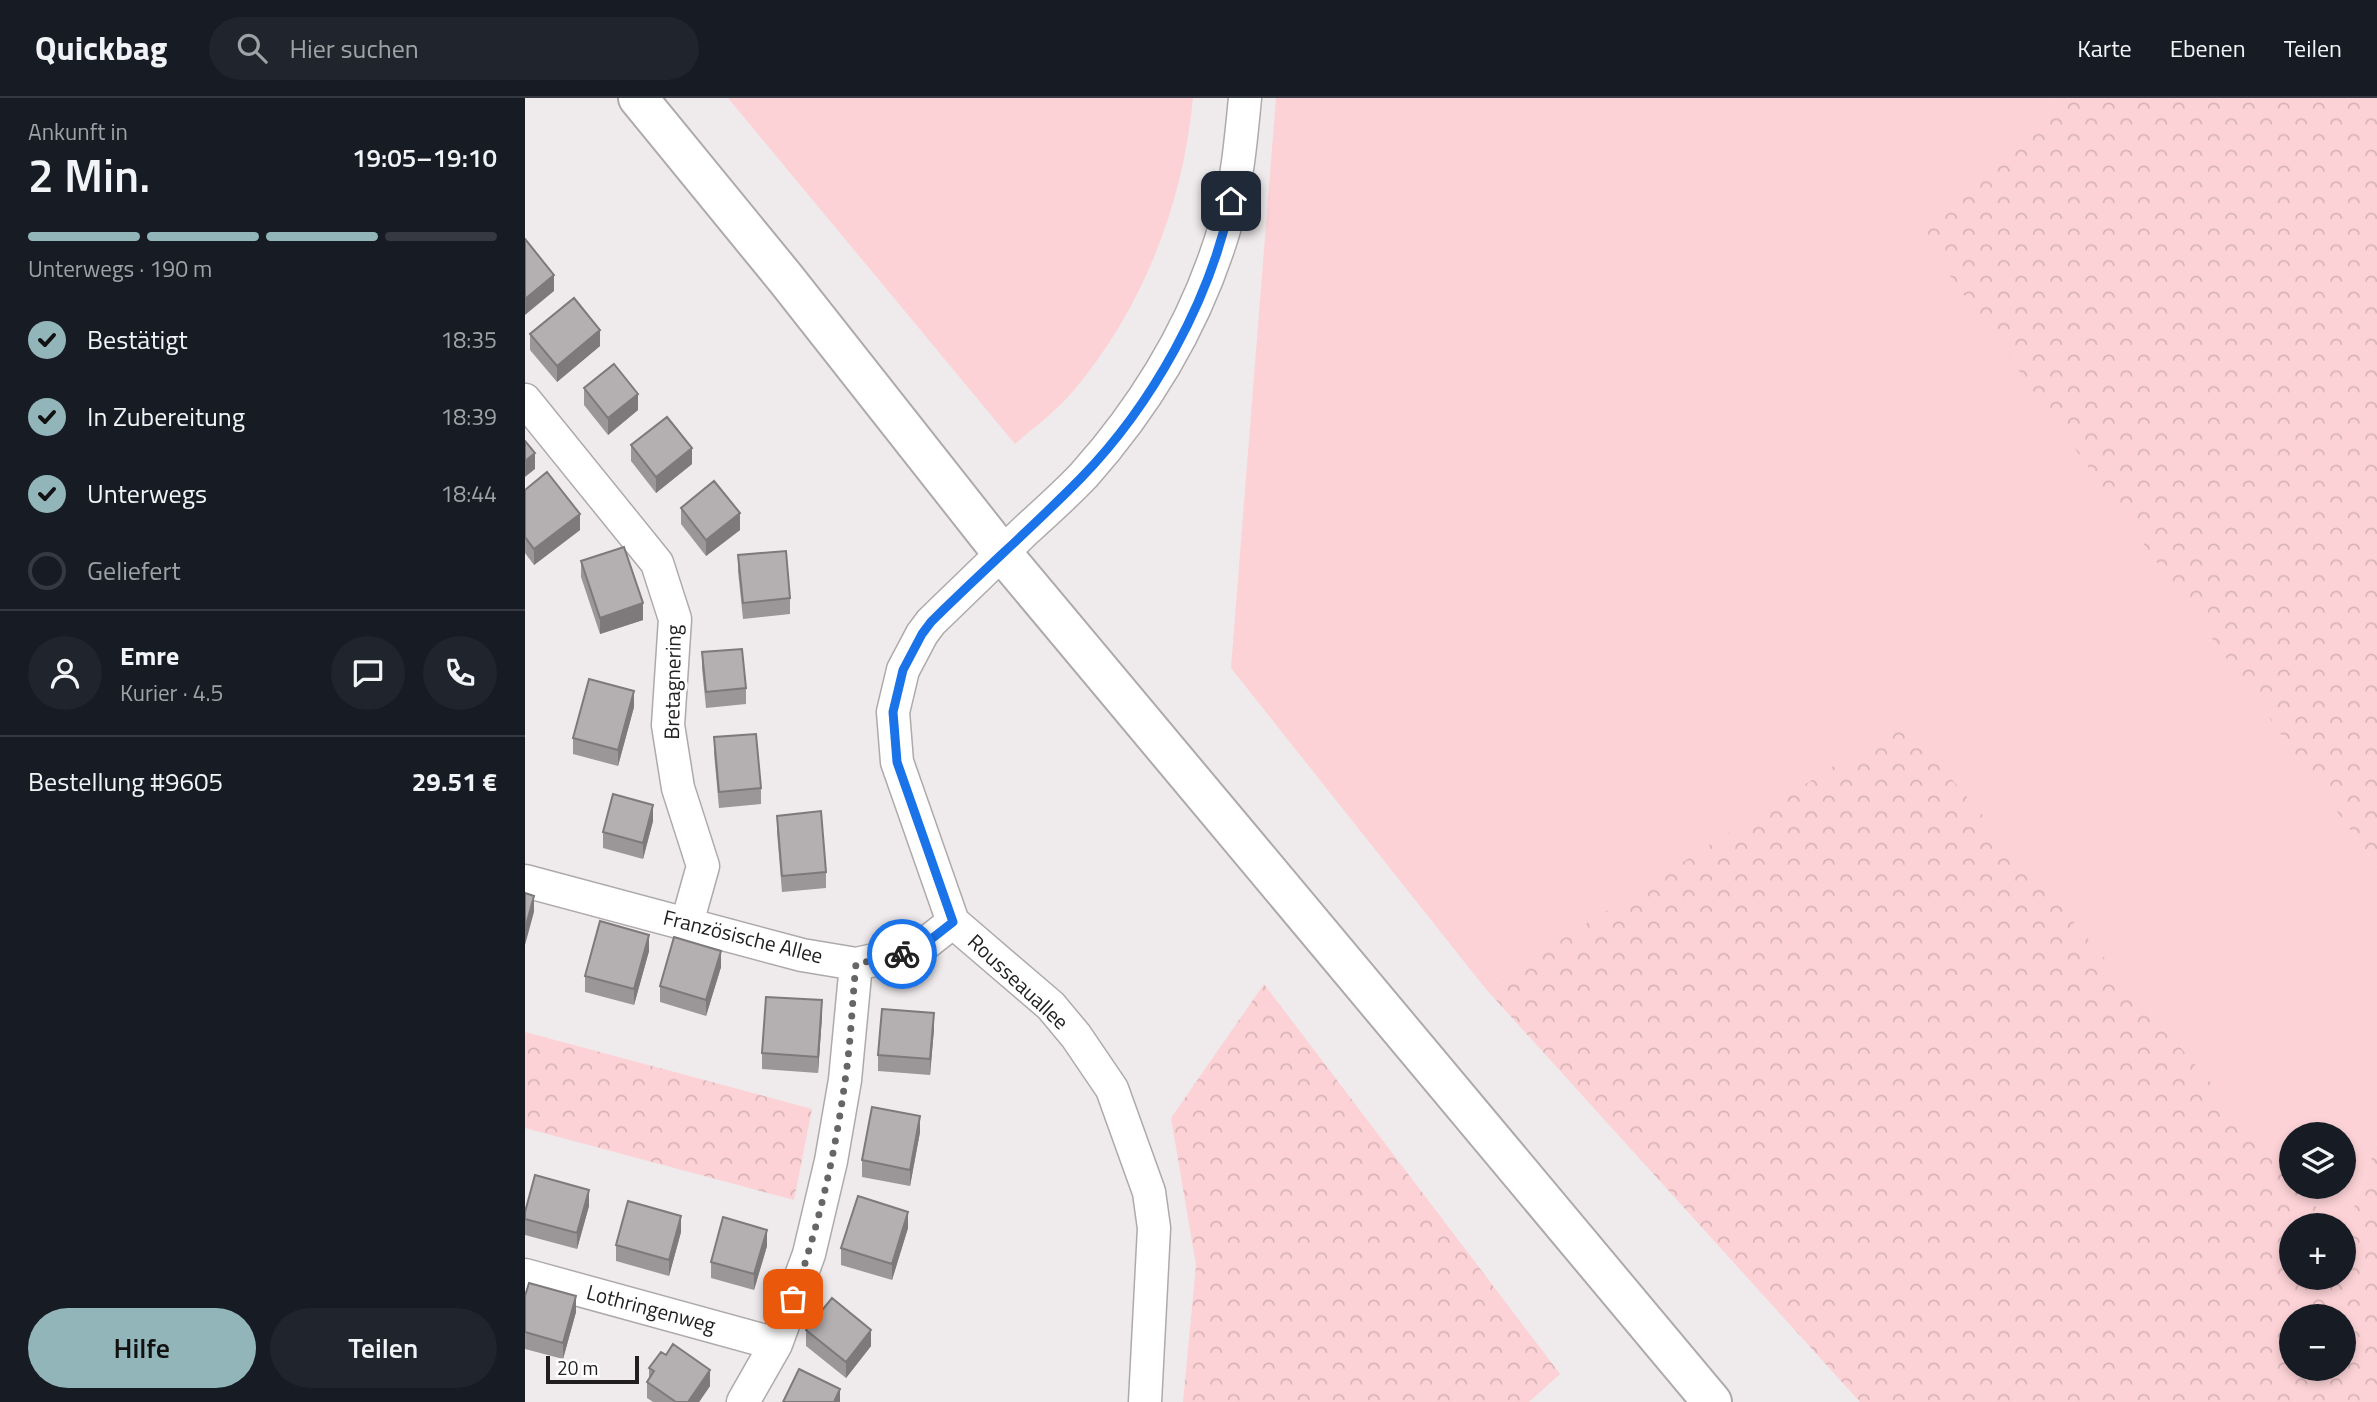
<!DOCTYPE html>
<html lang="de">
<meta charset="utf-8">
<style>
:root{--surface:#171b24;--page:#20242c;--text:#f1f3f6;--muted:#9ea1a6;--line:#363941;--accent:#91b5b9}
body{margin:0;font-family:"Titillium Web",sans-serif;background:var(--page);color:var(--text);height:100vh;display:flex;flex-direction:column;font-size:26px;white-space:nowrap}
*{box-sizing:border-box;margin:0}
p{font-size:23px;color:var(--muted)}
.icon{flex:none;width:38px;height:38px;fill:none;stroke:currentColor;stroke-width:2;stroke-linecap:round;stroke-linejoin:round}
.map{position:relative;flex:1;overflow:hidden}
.drawer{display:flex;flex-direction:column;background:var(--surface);width:525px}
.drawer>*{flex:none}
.buttons{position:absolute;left:1754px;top:1024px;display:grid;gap:14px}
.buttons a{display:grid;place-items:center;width:77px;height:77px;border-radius:50%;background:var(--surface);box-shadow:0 4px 10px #0003;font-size:35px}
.scale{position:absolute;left:21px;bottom:18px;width:93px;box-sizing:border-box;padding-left:7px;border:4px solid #201e1f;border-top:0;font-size:19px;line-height:24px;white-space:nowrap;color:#201e1f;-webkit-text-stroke:5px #fff;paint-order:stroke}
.pin{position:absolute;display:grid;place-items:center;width:60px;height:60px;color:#fff;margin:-30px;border-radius:14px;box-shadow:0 4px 10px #0006}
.courier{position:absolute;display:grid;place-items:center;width:70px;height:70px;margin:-35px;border:5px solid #1a73e8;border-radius:50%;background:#fff;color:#222;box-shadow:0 2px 9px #0007}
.overview em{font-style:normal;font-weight:600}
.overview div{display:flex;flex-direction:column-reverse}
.overview{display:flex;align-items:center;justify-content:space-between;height:119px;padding:0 28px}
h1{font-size:46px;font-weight:600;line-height:52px}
.bar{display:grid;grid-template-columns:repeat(4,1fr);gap:10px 7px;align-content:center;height:84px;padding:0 28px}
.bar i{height:9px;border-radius:5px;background:var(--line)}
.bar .current{background:var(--accent)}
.bar p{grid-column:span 4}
.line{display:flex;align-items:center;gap:18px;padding:0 28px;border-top:2px solid var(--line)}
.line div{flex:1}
.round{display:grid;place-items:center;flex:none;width:74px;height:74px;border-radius:37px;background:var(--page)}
ol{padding:0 28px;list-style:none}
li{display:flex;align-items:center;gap:21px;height:77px}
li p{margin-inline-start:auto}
li .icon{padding:7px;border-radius:50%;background:var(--accent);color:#111;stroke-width:4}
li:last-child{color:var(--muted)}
li i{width:38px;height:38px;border:4px solid var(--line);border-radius:50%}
.primary-button{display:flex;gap:14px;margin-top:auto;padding:14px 28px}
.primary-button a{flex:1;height:80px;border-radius:42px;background:var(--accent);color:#111;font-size:28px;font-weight:600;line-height:80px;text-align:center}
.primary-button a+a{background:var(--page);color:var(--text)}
header{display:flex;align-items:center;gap:42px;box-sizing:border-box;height:98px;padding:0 35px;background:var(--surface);border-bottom:2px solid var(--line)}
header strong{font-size:33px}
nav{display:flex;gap:38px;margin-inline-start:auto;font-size:24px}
.search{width:490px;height:63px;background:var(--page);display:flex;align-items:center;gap:18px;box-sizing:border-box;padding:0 24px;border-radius:38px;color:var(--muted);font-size:26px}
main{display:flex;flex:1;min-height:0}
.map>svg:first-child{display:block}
.green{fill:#fcd2d6}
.forest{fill:url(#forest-crowns);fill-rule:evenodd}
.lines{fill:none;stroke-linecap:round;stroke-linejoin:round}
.street-casing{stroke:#aeaaaa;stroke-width:35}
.secondary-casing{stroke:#aeaaaa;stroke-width:42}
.street{stroke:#fff;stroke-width:32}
.secondary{stroke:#fff;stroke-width:38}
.wall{fill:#9b9697}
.shaded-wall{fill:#7e7a7b}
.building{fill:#b4afb0;stroke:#7e7a7b;stroke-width:2}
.done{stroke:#686566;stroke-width:7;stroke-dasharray:0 12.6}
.route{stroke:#1a73e8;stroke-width:9}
.labels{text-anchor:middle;stroke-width:6;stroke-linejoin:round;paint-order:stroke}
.street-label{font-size:21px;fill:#201e1f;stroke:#fff}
</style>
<header>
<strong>Quickbag</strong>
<div class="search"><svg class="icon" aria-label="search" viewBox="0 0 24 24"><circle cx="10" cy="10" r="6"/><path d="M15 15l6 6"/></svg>Hier suchen</div>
<nav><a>Karte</a><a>Ebenen</a><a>Teilen</a></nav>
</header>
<main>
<section class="drawer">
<div class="overview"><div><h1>2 Min.</h1><p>Ankunft in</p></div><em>19:05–19:10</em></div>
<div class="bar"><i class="current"></i><i class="current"></i><i class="current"></i><i></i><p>Unterwegs · 190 m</p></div>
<ol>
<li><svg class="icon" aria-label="check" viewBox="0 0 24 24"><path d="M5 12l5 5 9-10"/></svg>Bestätigt<p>18:35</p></li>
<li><svg class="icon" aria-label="check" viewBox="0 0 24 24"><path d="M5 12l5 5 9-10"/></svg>In Zubereitung<p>18:39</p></li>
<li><svg class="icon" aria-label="check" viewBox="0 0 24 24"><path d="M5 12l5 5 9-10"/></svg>Unterwegs<p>18:44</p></li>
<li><i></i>Geliefert</li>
</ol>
<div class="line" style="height:126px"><a class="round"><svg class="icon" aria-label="person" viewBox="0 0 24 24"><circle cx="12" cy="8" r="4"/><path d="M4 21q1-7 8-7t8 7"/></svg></a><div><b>Emre</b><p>Kurier · 4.5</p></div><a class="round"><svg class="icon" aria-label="chat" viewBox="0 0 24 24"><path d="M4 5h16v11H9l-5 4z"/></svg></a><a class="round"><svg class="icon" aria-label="phone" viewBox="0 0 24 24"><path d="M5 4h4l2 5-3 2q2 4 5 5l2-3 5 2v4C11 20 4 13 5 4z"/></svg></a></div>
<div class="line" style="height:91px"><div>Bestellung #9605</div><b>29.51 €</b></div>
<div class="primary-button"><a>Hilfe</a><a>Teilen</a></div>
</section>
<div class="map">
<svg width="1852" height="1304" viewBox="0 0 1852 1304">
<defs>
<pattern id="forest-crowns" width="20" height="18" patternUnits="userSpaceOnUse" patternTransform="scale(1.75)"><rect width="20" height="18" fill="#fcd2d6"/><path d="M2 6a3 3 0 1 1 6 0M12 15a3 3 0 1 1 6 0" fill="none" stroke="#d8b4b7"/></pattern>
</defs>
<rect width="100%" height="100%" fill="#efeaeb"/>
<path class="green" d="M203 0H668C658 106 618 210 549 292 533 312 509 329 490 346Z
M751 0H1530L1398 139 1852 769V1045L1818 1140V1127H1807L1774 1089 1818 1088V1036H1766V1079L1378 625 960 890 706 570Z"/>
<path class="forest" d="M1530 0H1852V769L1397 139Z
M1378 624 1766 1079V1088L1774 1089 1807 1127H1766V1180H1818V1140L1852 1045V1304H1335L960 890ZM1818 1218V1270H1766V1218Z
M739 886 1035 1276 1004 1304H658L671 1167 646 1020Z
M0 934 287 1011 269 1102 0 1030Z"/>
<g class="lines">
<g class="street-casing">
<path id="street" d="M0 302 132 465 150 521 143 627 153 690 178 768 162 825
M0 783 277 857 331 866 391 853 428 824
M0 1177 251 1246
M218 1304 251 1246 284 1156 306 1063 320 982 331 866
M620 1304 629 1130 624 1094 587 991 551 938 526 908 428 824 372 664 368 614 378 572 397 536 406 524C438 493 470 462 501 432 521 414 541 396 559 377 624 304 674 219 701 125 712 85 716 42 720 0"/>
</g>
<g class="secondary-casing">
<path id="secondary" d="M113 0 261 181 477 455 1187 1304"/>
</g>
<use href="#street" class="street"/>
<use href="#secondary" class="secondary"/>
</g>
<path class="wall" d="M5 236 75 248 32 284 5 252Z
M59 290 113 312 83 337 59 307Z
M106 347 167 366 131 395 106 363Z
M0 392 55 432 9 467 0 455Z
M156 410 215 432 181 458 156 426Z
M213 457 265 500V516L218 521 213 473Z
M56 463 118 522 75 536 56 479Z
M177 554 221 590V606L181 610 177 570Z
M109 609 93 668 48 656V640Z
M189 639 236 690V706L194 710 189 655Z
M252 718 301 774V790L257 794 252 734Z
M128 723 118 761 78 750V734Z
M124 853 109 907 60 894V878Z
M196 869 181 918 135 904V888Z
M297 918 293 975 237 971V955Z
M409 931 405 977 353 973V957Z
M395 1034 385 1088 337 1079V1062Z
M64 1108 52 1151 0 1137V1114Z
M383 1130 367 1182 316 1167V1150Z
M156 1134 144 1178 91 1163V1147Z
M242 1148 229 1192 186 1180V1164Z
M0 1198 51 1214 38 1261 0 1251Z
M281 1232 346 1248 321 1280 281 1248Z
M124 1270 185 1288 174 1304H128L122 1300V1284L124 1281Z"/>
<path class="shaded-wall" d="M29 177V193L0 217V201Z
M75 232V248L32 284V268Z
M113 296V312L83 337V320Z
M167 350V366L131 395V379Z
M10 355V371L0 379V363Z
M215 415V432L181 458V442Z
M55 416V432L9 467V451Z
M118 505V522L75 536V520Z
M109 593V609L93 668V652Z
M128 707V723L118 761V745Z
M9 798V814L0 847V831Z
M124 837V853L109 907V891Z
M196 853V869L181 918V902Z
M297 902V918L293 975V959Z
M409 915V931L405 977V961Z
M395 1018V1034L385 1088V1072Z
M64 1092V1108L52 1151V1135Z
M383 1114V1130L367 1182V1166Z
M156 1118V1134L144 1178V1162Z
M242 1132V1148L229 1192V1176Z
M51 1198V1214L38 1261V1245Z
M346 1232V1248L321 1280V1264Z
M185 1272V1288L174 1304H163Z
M315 1291V1304H309Z"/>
<path class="building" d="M0 141 29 177 0 201Z
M49 200 75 232 32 268 5 236Z
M89 266 113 296 83 320 59 290Z
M142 319 167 350 131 379 106 347Z
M0 343 10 355 0 363Z
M22 374 55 416 9 451 0 439V392Z
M189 383 215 415 181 442 156 410Z
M99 449 118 505 75 520 56 463Z
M261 453 265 500 218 505 213 457Z
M217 551 221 590 181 594 177 554Z
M64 581 109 593 93 652 48 640Z
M231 636 236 690 194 694 189 639Z
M88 696 128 707 118 745 78 734Z
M296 713 301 774 257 778 252 718Z
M0 795 9 798 0 831Z
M75 823 124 837 109 891 60 878Z
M149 839 196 853 181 902 135 888Z
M241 899 297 902 293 959 237 955Z
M357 911 409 915 405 961 353 957Z
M347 1009 395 1018 385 1072 337 1062Z
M10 1077 64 1092 52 1135 0 1121V1114Z
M333 1098 383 1114 367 1166 316 1150Z
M103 1103 156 1118 144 1162 91 1147Z
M198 1119 242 1132 229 1176 186 1164Z
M4 1185 51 1198 38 1245 0 1234V1198Z
M307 1200 346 1232 321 1264 281 1232Z
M148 1246 185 1272 163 1304H151L122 1284 129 1273 124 1270 136 1254 141 1257Z
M274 1271 315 1291 309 1304H258Z"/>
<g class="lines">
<path class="done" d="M268 1201C293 1131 310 1057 320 983 326 944 327 905 331 866L377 856"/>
<path class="route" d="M377 856 391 853 428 824 372 664 368 614 378 572 397 536 406 524C455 475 508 429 556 380 627 307 685 203 706 103"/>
</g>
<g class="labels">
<g class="street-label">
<text transform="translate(148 584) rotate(-89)" y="7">Bretagnering</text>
<text transform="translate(218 839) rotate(14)" y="7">Französische Allee</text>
<text transform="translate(493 884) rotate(43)" y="7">Rousseauallee</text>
<text transform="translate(126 1211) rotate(15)" y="7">Lothringenweg</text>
</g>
</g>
</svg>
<div class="buttons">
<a><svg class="icon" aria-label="layers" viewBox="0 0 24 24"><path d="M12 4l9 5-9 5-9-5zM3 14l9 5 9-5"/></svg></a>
<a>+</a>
<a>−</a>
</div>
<div class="scale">20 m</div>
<div class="pin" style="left:268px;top:1201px;background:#ea580c"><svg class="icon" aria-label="bag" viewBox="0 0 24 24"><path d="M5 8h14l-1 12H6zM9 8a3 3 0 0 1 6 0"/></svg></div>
<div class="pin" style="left:706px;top:103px;background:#1f2937"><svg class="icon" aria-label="home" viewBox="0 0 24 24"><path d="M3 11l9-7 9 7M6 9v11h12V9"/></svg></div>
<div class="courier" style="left:377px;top:856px"><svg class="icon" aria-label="bike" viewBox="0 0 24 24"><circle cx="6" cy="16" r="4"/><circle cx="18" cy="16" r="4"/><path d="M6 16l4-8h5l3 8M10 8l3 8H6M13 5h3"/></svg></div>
</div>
</main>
